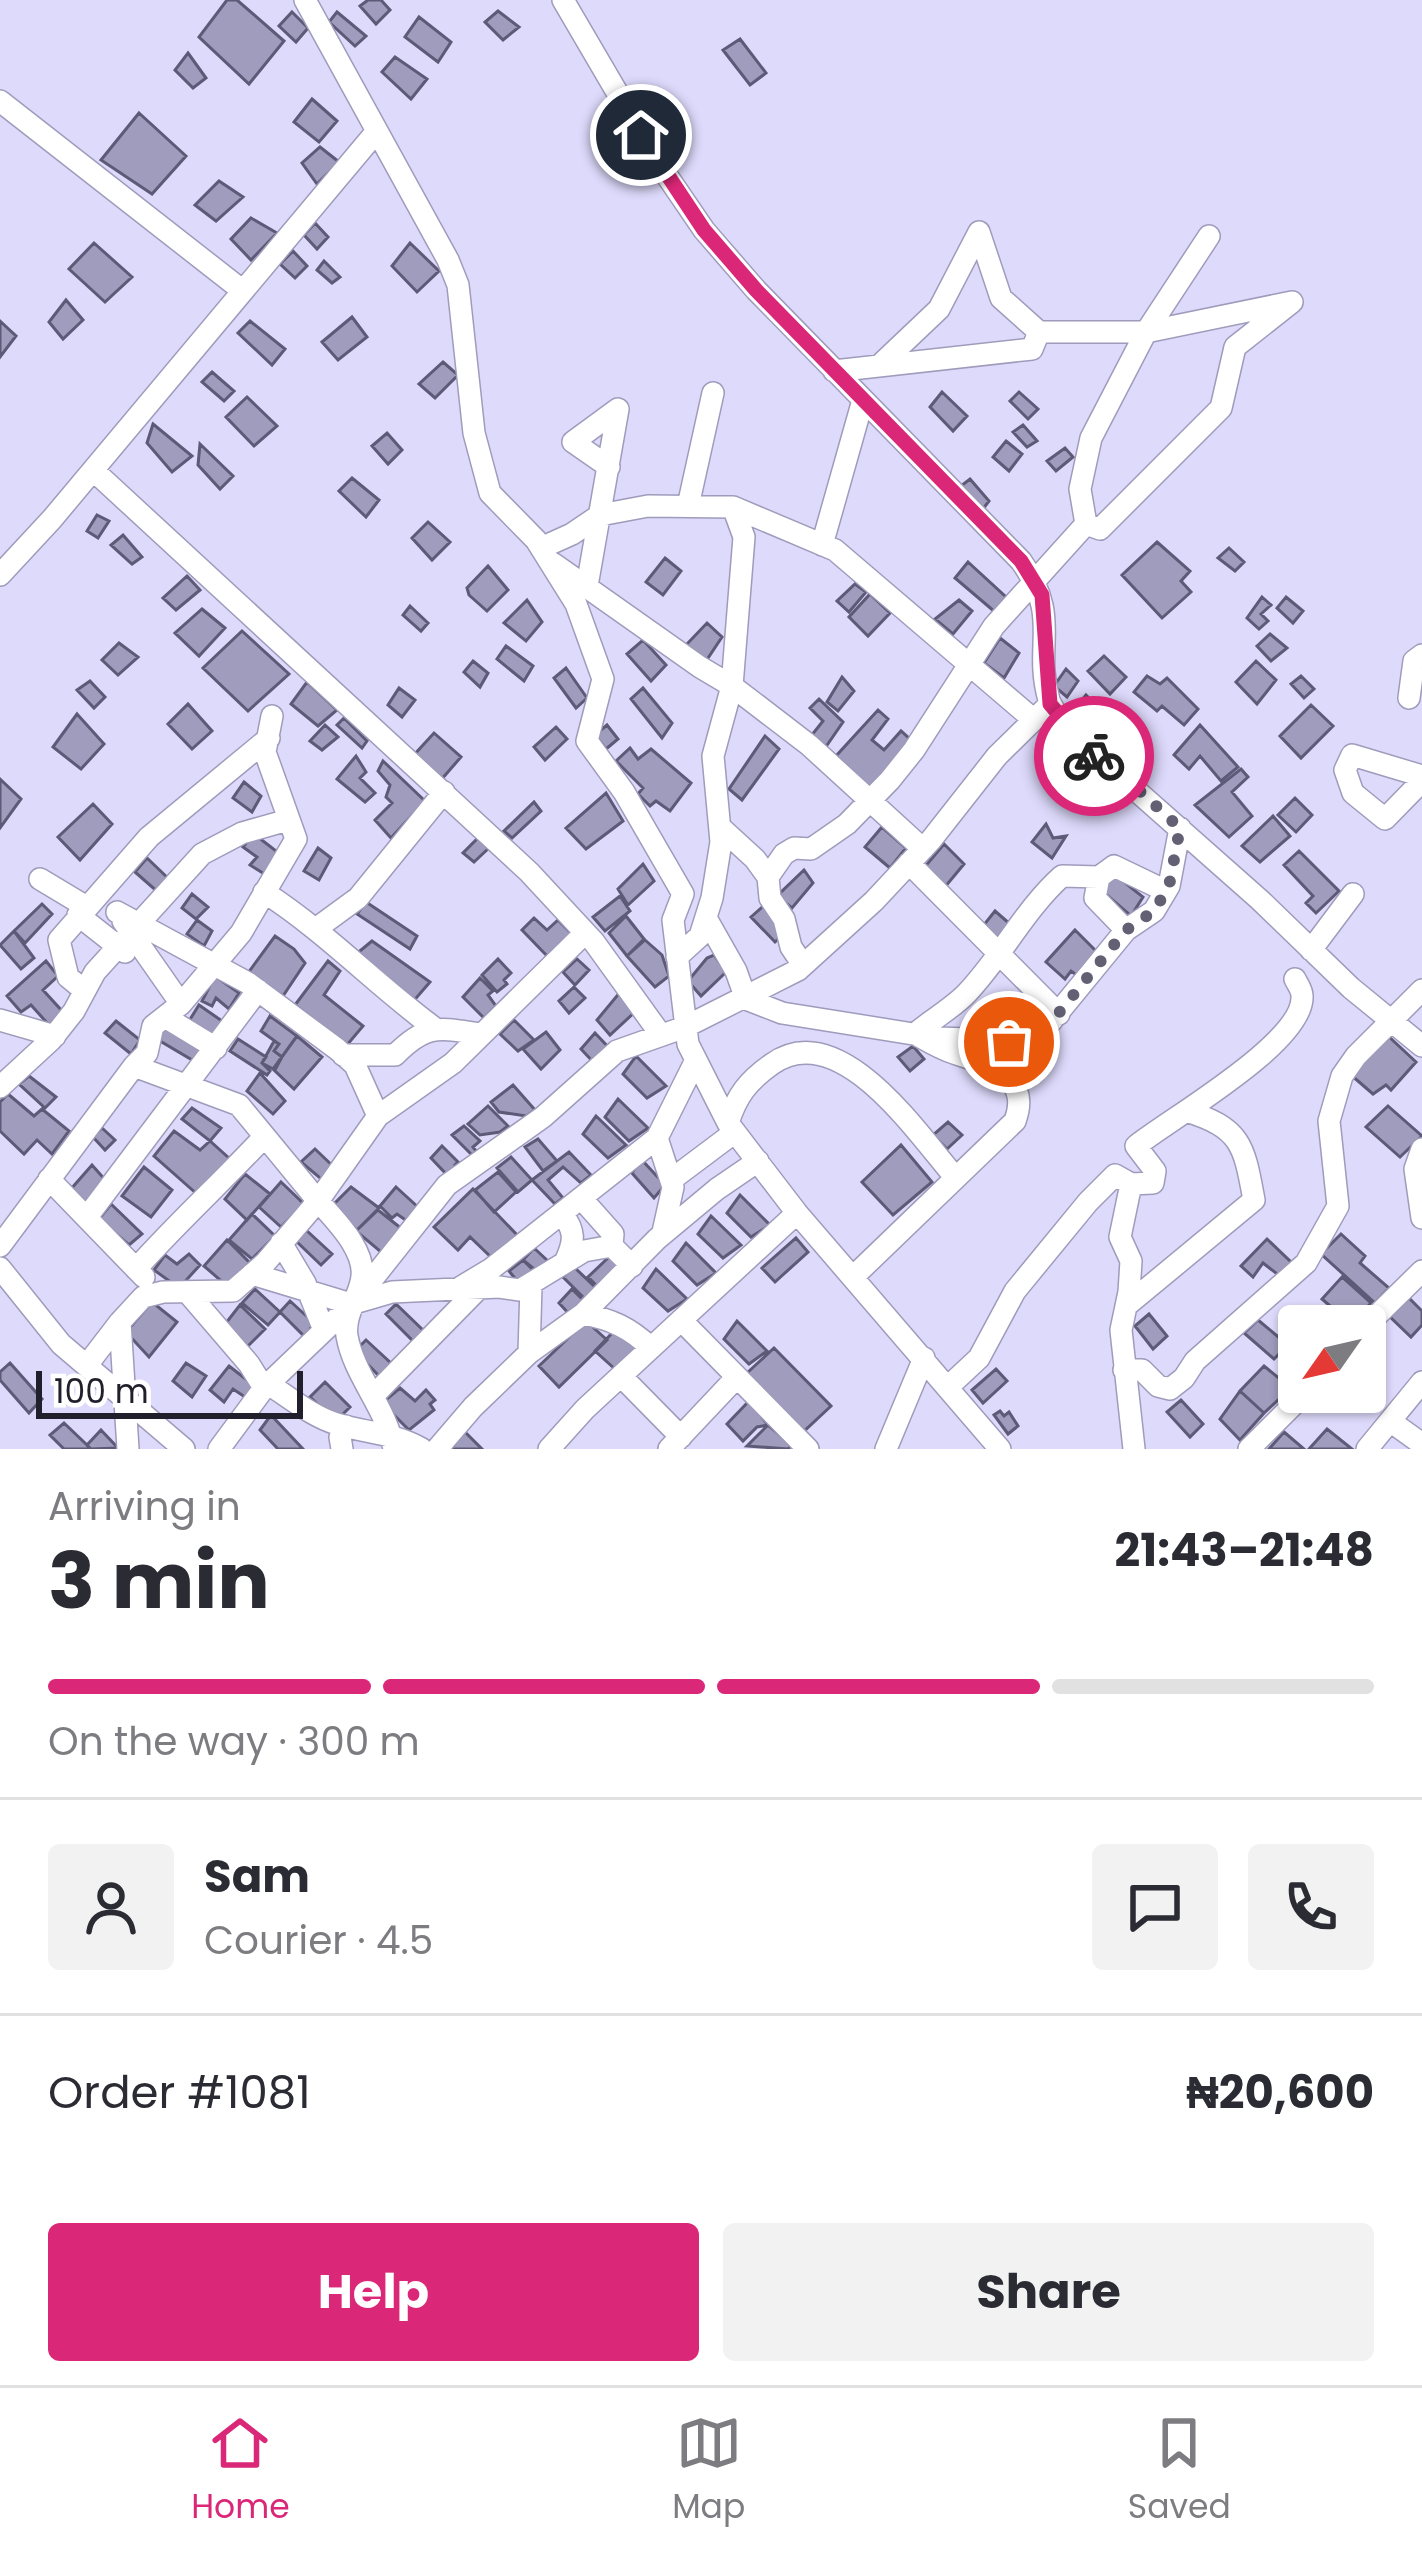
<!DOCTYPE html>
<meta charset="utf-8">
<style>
:root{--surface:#fff;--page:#f2f2f3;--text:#2b2b33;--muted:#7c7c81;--line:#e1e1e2;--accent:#db2777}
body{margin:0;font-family:Poppins,sans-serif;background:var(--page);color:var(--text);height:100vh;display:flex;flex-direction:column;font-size:45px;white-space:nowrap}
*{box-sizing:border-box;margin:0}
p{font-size:39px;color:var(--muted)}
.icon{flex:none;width:66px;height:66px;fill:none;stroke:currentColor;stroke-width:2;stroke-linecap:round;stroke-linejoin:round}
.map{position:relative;height:1449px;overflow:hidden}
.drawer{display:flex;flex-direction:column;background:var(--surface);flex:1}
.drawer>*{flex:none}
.needle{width:78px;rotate:236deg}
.buttons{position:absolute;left:1278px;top:1305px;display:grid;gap:24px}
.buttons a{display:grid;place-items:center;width:108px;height:108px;border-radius:12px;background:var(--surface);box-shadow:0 3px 9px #0004;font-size:60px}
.scale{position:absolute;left:36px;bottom:30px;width:267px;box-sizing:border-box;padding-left:12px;border:6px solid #211f2b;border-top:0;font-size:33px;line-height:42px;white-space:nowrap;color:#211f2b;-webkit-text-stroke:9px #fff;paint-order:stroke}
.pin{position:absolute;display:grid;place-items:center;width:102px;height:102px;color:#fff;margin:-51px;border:6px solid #fff;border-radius:50%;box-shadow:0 3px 12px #0007}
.courier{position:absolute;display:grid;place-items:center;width:120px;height:120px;margin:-60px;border:9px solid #db2777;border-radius:50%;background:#fff;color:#222;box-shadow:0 3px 15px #0007}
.overview em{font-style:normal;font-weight:700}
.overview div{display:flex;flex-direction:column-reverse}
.overview{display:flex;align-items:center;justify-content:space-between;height:204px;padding:0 48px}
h1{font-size:78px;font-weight:700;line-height:90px}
.bar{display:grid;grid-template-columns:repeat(4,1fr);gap:18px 12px;align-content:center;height:144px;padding:0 48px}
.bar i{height:15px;border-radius:9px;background:var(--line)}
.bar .current{background:var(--accent)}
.bar p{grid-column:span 4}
.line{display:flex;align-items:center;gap:30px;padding:0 48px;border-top:3px solid var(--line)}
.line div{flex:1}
.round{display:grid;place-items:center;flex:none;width:126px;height:126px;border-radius:12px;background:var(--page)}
.button{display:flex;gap:24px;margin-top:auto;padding:24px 48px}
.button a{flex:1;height:138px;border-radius:12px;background:var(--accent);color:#fff;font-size:48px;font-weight:700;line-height:138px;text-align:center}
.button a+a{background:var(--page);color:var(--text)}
.tabs{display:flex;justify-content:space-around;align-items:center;height:168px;border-top:3px solid var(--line);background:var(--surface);font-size:33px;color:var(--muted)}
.tabs a{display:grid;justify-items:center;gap:6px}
.tabs .current{color:var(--accent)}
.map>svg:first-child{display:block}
.building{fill:#a09cbd;stroke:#5d5976;stroke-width:3}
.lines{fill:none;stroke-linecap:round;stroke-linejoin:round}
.minor-casing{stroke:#9f9bbb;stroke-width:24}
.minor{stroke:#fff;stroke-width:21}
.done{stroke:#636074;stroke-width:12;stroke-dasharray:0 21.6}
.route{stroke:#db2777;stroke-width:15}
</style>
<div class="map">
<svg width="1422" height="1449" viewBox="0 0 1422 1449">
<rect width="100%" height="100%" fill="#dedafc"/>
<path class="building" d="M227 0H237L284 41 249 84 199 37Z
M368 0H381L390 10 376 24 360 6Z
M498 11 519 27 503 40 485 22Z
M292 12 308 28 296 42 279 26Z
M337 12 366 36 355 46 329 22Z
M419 17 451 42 438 62 405 37Z
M740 39 766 73 750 85 723 50Z
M188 53 206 78 193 88 175 70Z
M395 57 427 79 411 99 382 72Z
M312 99 337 121 319 142 294 122Z
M139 113 186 156 152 194 101 160Z
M320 147 339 162 317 184 302 163Z
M219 181 243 197 216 221 195 205Z
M251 218 277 233 251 260 231 239Z
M315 223 328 237 317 249 304 235Z
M94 243 132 277 105 302 69 269Z
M410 243 439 271 417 292 392 266Z
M293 251 307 266 295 278 280 264Z
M324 261 340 277 332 283 317 270Z
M66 300 83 320 63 339 49 322Z
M352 317 367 337 338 360 322 342Z
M0 321 16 336 0 357Z
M250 321 285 349 272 365 238 333Z
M443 362 458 375 435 398 419 384Z
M212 372 234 391 224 401 202 382Z
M942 392 967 416 953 431 930 407Z
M1019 392 1038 409 1028 419 1010 401Z
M247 397 277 426 254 446 226 417Z
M153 424 192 456 172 472 147 443Z
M1023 425 1037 441 1027 447 1013 432Z
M387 433 402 450 388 464 372 446Z
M1006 441 1022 454 1009 471 993 457Z
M200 444 233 476 220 489 198 465Z
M1065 448 1073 457 1056 471 1047 461Z
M352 478 379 500 366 517 339 491Z
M970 479 989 501 983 509 961 486Z
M97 515 109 521 98 538 87 531Z
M428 522 450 542 432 560 412 538Z
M123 535 142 557 132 564 111 545Z
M1157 542 1190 571 1181 581 1191 592 1162 618 1122 575Z
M1229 548 1244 562 1235 571 1218 558Z
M665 558 681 571 663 595 646 582Z
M968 562 1006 597 995 612 955 578Z
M488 566 508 590 487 611 469 595 467 588Z
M187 576 200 590 176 610 163 598Z
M855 584 866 592 849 612 837 601Z
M870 594 890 613 868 636 849 617Z
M1262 597 1271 605 1261 614 1268 621 1259 629 1247 618Z
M1286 597 1303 611 1293 623 1277 608Z
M527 600 542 622 526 641 504 623Z
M959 600 972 611 953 634 935 619Z
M410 606 428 623 421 631 403 615Z
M202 609 225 628 199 656 175 633Z
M707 623 722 637 706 661 686 645Z
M242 631 289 674 248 711 203 668Z
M1270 634 1287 648 1271 661 1257 646Z
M1000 638 1019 653 1004 678 984 663Z
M643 640 666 665 651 681 627 654Z
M119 643 138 657 118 675 102 660Z
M506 646 533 666 524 681 497 659Z
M1104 656 1126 677 1110 694 1088 671Z
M473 661 488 673 480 687 464 672Z
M1256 661 1276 680 1257 704 1236 682Z
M566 668 587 698 576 708 554 678Z
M1066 669 1078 681 1067 697 1054 686Z
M1147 676 1160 684 1167 678 1198 709 1184 725 1162 706 1157 711 1134 692Z
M1301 676 1314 689 1304 698 1291 684Z
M842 677 854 691 838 711 827 702Z
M90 681 105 697 94 708 77 690Z
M307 682 337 710 318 726 291 704Z
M399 688 415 700 402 717 388 705Z
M643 688 672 723 662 738 631 699Z
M1086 695 1098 707 1088 719 1076 707Z
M819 699 843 722 825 748 811 736 823 721 810 708Z
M188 704 212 731 192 749 168 724Z
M1311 705 1333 726 1301 758 1280 736Z
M878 710 888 719 872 740 884 750 901 731 912 741 872 790 836 756Z
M77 714 104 744 81 769 53 747Z
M1111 715 1121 725 1110 738 1099 727Z
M344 718 367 741 362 748 337 725Z
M325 725 338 737 322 750 310 741Z
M607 725 618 739 606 749 595 735Z
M1200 725 1238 767 1221 781 1200 756 1189 769 1174 755Z
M556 727 567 739 545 760 534 747Z
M434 733 461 757 440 781 413 756Z
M765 736 779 749 742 800 729 789Z
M630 748 638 759 651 749 691 783 670 811 656 801 650 806 638 794 643 788 616 761Z
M356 756 366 772 360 778 375 793 365 802 337 779Z
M383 761 425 801 391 838 375 820 392 803 386 797 390 785 378 771Z
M1241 769 1248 777 1232 792 1252 816 1229 837 1195 805Z
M0 779 21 799 0 828Z
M244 782 261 796 252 812 233 798Z
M606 793 623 821 586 849 566 828Z
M1295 798 1312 815 1296 832 1278 815Z
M534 802 541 811 512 838 504 831Z
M93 804 112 824 80 860 58 837Z
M1273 816 1290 836 1260 862 1242 846Z
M1046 824 1053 838 1066 836 1052 858 1032 842Z
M882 827 906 848 890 868 865 847Z
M254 834 280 854 266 875 250 865 257 857 243 847Z
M481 835 491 846 474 862 463 853Z
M944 844 964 864 945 887 923 869Z
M318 848 331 858 319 880 304 871Z
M1299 851 1339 891 1316 913 1306 903 1313 896 1284 865Z
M147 858 172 882 160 894 135 872Z
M643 864 654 881 628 905 618 889Z
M804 870 813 883 792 908 777 896Z
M1114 874 1143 897 1131 916 1102 891Z
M192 894 208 907 196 919 182 908Z
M620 896 630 911 605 931 593 917Z
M366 902 417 936 410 949 357 914Z
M768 902 787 931 775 942 751 917Z
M42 904 52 914 25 943 14 931Z
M995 911 1010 924 998 940 983 926Z
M626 916 644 939 627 956 609 933Z
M534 918 547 930 558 920 572 934 548 957 522 930Z
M197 920 212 931 204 946 187 934Z
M1075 930 1098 953 1078 976 1071 971 1065 979 1046 962Z
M14 931 34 958 21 969 0 945Z
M275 936 294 949 305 963 283 996 248 973Z
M645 940 662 955 669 976 655 987 627 956Z
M372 941 430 982 411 1004 355 955Z
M714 955 726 972 701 996 688 981 707 958Z
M498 959 511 973 504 980 507 984 497 992 482 975Z
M577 959 589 970 575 985 563 972Z
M46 961 58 976 43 990 63 1012 49 1025 31 1005 21 1012 7 996Z
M328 961 340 971 324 995 363 1026 347 1045 295 1005Z
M215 976 239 993 229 1009 216 998 212 1006 202 1001Z
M480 978 493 991 488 995 496 1006 484 1018 463 997Z
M574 987 585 998 569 1013 559 1001Z
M621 991 637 1010 610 1035 597 1020Z
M199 1005 222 1021 213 1037 189 1021Z
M270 1016 297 1036 282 1057 274 1051 279 1044 261 1031Z
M514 1020 534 1040 518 1051 500 1034Z
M116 1021 140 1040 131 1054 105 1033Z
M164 1025 205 1049 199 1064 155 1038Z
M546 1032 560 1050 541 1069 523 1049Z
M595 1033 611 1050 595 1064 581 1049Z
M1386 1034 1416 1062 1391 1090 1386 1085 1373 1094 1351 1075Z
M297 1036 322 1057 294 1089 273 1069Z
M238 1039 266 1057 262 1063 270 1071 267 1075 230 1051Z
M274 1041 279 1044 274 1051 282 1057 275 1070 262 1063Z
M913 1046 924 1059 910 1071 898 1057Z
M636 1056 666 1086 647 1098 623 1074Z
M260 1073 285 1101 273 1114 247 1091Z
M29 1076 56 1097 45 1108 19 1084Z
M513 1085 535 1110 526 1116 499 1112 491 1102Z
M8 1094 34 1116 42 1109 69 1131 52 1154 37 1140 24 1154 0 1131V1102Z
M618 1099 648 1128 629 1141 605 1117Z
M488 1106 508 1126 500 1132 480 1135 468 1124Z
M1388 1106 1422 1136 1400 1157 1366 1127Z
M192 1108 221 1128 210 1141 182 1119Z
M596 1116 626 1145 608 1158 583 1134Z
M948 1122 962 1135 947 1149 933 1135Z
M464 1126 480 1141 473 1147 479 1155 475 1158 452 1135Z
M102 1128 115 1140 105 1150 92 1136Z
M174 1131 200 1150 210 1141 230 1159 198 1195 154 1156Z
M538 1139 557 1161 543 1171 525 1147Z
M901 1145 932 1182 893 1215 862 1182Z
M442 1146 458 1162 455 1165 459 1169 450 1178 431 1158Z
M315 1149 337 1170 326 1183 301 1162Z
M569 1152 591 1175 581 1183 563 1167 548 1180 563 1198 555 1204 532 1180Z
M511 1157 532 1180 518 1192 497 1168Z
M641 1159 665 1185 654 1198 632 1173Z
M92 1165 107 1182 86 1204 71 1189Z
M144 1167 172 1190 151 1217 122 1196Z
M498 1172 516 1192 494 1212 475 1190Z
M245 1174 270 1194 247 1220 225 1199Z
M281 1182 304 1204 281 1227 259 1207Z
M351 1187 379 1208 357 1230 330 1208Z
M396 1187 419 1208 407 1221 397 1214 392 1218 380 1206Z
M473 1189 519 1237 494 1260 470 1237 458 1250 434 1227Z
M740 1195 770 1225 751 1237 727 1213Z
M111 1204 142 1234 129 1245 99 1219Z
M378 1210 402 1229 381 1252 356 1231Z
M252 1214 275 1236 252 1259 229 1240Z
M711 1216 741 1245 723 1258 698 1234Z
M306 1230 332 1254 321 1265 296 1241Z
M1341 1234 1365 1256 1360 1263 1389 1288 1375 1303 1321 1254Z
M796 1238 808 1252 775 1282 762 1268Z
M1267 1239 1292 1263 1281 1277 1263 1263 1253 1277 1241 1266Z
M227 1240 250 1263 227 1286 204 1266Z
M686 1243 716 1273 697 1285 673 1261Z
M534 1248 549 1262 539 1273 523 1260Z
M189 1254 200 1265 179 1288 154 1270 165 1255 177 1264Z
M609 1257 621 1268 599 1288 588 1277Z
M523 1260 536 1273 522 1287 509 1271Z
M574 1267 597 1289 586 1300 563 1277Z
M656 1269 687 1299 668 1311 643 1288Z
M1342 1277 1371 1303 1351 1324 1322 1299Z
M255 1289 280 1312 268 1325 242 1303Z
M572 1289 584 1301 571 1316 559 1303Z
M1407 1296 1422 1311V1325L1411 1337 1388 1315Z
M290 1301 314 1323 305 1337 280 1312Z
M152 1302 177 1322 149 1357 126 1332Z
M396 1304 426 1333 413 1341 386 1314Z
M240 1305 265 1329 245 1349 222 1328Z
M1149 1314 1167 1336 1153 1349 1135 1326Z
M1258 1320 1288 1345 1274 1359 1244 1333Z
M586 1321 607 1340 559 1387 539 1366Z
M737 1321 767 1351 749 1364 724 1339Z
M617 1328 636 1348 616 1370 595 1351Z
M366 1340 392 1364 380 1377 355 1351Z
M774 1348 831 1406 802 1433 747 1373Z
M10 1363 42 1399 29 1413 0 1380V1372Z
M186 1363 206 1376 192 1397 173 1381Z
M229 1366 256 1387 248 1399 233 1389 224 1402 210 1390Z
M1264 1366 1291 1388 1264 1413 1240 1391Z
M996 1369 1007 1381 983 1403 972 1390Z
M325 1382 350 1407 336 1421 310 1397Z
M400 1388 415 1401 426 1390 435 1400 430 1404 434 1410 409 1430 382 1403Z
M1240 1391 1264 1413 1240 1440 1220 1419Z
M1181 1400 1203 1424 1190 1437 1167 1412Z
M749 1401 768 1425 757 1427 743 1441 727 1424Z
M1000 1411 1004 1416 1009 1412 1018 1426 1008 1434 994 1415Z
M271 1415 303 1449H278L260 1430Z
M64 1423 87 1445 90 1449H64L50 1435Z
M768 1425 792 1445 788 1449 747 1446Z
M1327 1429 1352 1449H1309Z
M101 1430 118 1448 91 1449 87 1445Z
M464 1431 482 1449H451Z
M1284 1432 1304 1449H1269Z"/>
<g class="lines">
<g class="minor-casing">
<path id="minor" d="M305 0 448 260 458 285 474 433 490 493 536 540 576 604 603 679 587 741 624 792 683 894 673 920 688 1044 728 1123 797 1213 1000 1449
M563 0 659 164 704 230 756 290 1021 561C1062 618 1033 644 1049 700 1053 711 1063 722 1070 732L1260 900 1351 988 1422 1046
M0 101 243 291
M880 365 939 309 979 232 1001 298 1039 332
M834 371 1032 349 1039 332H1146L1209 236
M93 470 529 872 594 942 661 1035
M688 506 713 393
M733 507 835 550 1034 720
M822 545 863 400
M541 548 572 534 600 515 648 506 733 507 744 537 732 686 713 756 721 842 712 898 700 936 677 957
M554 564 700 667 732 686 809 745 923 849
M0 575 52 519 377 131
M587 586 618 409 573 442 609 467
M1409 698 1414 661 1422 655
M1422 776 1352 755 1345 770 1353 793 1385 819 1422 781
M720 827 755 859 768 877 770 898 784 919 791 947 803 965
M909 863 1059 1014
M768 877 784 854 794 848 811 849 847 824 890 780 914 750 994 626 1086 524 1100 529 1221 408 1235 347 1292 302 1146 332 1091 438 1080 489 1086 524
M1099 877 1114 866 1166 891
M40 879 85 906
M264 892C326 932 375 984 433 1027
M117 912 248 983 337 1049 355 1065 378 1116
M78 915 125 952
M706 918 736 971 746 999 782 1013 938 1038 1035 1041 1126 930 1154 911 1169 886 1180 828
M123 921 181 1004
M317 928 358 898 444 792
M1311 950 1353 894
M85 991 68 977 59 940 149 837 269 738
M165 1017 216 1048
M0 1020 55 1036
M343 1055H395C427 1023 438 1028 481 1034
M134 1066 147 1053 153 1026 181 1004 241 933 296 839 265 752 272 716
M0 1087 51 1040 74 1011 95 972 202 854 242 833 288 820
M728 1123C737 1095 748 1081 772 1064 839 1016 917 1133 955 1177
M1422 1149 1415 1169 1422 1218
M49 1179 144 1277
M671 1180 735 1132
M1131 1184 1153 1183 1155 1171 1136 1146C1171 1118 1305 1042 1302 996 1302 990 1298 985 1295 979
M581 1198 613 1234 612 1246
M562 1213C575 1231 575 1240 566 1260
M87 1217 258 990
M663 1232 673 1187 657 1138 696 1060
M281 1243 305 1283 324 1330
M0 1246 134 1066 239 1105 318 1201 378 1116 453 1063 585 933
M0 1268 61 1344 184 1449
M136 1269C177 1223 222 1182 264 1137
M252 1274 351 1304 392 1292 499 1287 520 1290 584 1251 612 1246 632 1266
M853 1277 1015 1121C1032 1075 986 1064 951 1052 939 1048 926 1040 915 1034 931 1020 953 1008 967 993 1002 956 1025 909 1062 876L1099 877 1095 898 1126 930
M461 1287 491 1269 657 1138
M188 1293 249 1364 264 1388
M1126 1306 1254 1200C1244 1146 1242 1128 1186 1111
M583 1314C611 1319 630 1328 651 1348
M681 1320 808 1449
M1365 1327 1422 1271
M529 1353 531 1286
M87 1365 120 1322
M1124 1370H1142L1158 1386 1170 1389 1184 1378 1195 1361 1306 1263 1338 1206 1329 1121 1342 1076 1356 1056 1422 990
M621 1376 681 1437
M268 1384C291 1398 311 1416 337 1424 367 1433 394 1433 422 1449
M949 1386 979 1358 1015 1291 1088 1202 1115 1175 1131 1184 1120 1237 1131 1261 1129 1292 1121 1330 1134 1449
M374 1395 479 1288
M1390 1421 1422 1444
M128 1449 120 1322 143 1297 163 1292 233 1291 265 1263 318 1201C336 1221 369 1253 361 1282 357 1300 344 1316 347 1336 354 1376 386 1407 394 1449
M219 1449 264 1388 355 1301 447 1185 543 1117 617 1051 685 1027 798 970 874 901 931 840 997 756 1050 704
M342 1449 340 1437 346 1426
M437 1449 473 1407 529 1353 583 1314 657 1239 717 1189 758 1161
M549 1449 585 1409 797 1213
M669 1449 735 1379
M886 1449 924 1358
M1249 1449 1306 1392
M1367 1449 1422 1382"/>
</g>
<use href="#minor" class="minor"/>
</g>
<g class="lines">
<path class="done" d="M1009 1042 1036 1041 1126 930 1154 911 1169 886 1180 828 1132 784 1094 756"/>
<path class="route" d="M641 135 704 230 756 290 1021 561 1042 595 1050 704 1094 756"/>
</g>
</svg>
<div class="buttons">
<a><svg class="needle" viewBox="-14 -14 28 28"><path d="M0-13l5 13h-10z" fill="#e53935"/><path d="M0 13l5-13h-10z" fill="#7c7c81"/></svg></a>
</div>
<div class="scale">100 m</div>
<div class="pin" style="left:1009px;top:1042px;background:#ea580c"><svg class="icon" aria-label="bag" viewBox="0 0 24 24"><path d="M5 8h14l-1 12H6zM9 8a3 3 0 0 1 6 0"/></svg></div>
<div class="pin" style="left:641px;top:135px;background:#1f2937"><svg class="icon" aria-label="home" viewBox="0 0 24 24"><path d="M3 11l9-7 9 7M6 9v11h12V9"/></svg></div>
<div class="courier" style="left:1094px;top:756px"><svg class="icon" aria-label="bike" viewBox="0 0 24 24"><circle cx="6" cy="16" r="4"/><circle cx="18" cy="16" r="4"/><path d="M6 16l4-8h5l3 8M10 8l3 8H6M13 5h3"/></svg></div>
</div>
<section class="drawer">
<div class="overview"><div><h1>3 min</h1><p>Arriving in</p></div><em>21:43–21:48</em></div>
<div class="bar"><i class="current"></i><i class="current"></i><i class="current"></i><i></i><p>On the way · 300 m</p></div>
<div class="line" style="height:216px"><a class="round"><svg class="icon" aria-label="person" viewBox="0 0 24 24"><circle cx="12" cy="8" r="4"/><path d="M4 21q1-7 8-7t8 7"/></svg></a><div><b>Sam</b><p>Courier · 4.5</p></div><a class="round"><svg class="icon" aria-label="chat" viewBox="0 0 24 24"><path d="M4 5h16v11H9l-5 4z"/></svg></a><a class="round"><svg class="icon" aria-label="phone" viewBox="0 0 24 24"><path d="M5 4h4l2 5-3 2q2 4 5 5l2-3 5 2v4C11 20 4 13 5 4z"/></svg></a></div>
<div class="line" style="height:156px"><div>Order #1081</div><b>₦20,600</b></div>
<div class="button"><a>Help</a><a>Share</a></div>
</section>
<nav class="tabs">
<a class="current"><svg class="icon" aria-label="home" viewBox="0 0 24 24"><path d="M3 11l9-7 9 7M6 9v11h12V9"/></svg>Home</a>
<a><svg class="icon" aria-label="map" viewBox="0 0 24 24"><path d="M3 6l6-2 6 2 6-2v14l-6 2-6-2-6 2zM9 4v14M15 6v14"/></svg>Map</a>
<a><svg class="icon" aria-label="saved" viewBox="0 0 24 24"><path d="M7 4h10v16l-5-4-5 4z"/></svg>Saved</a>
</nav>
